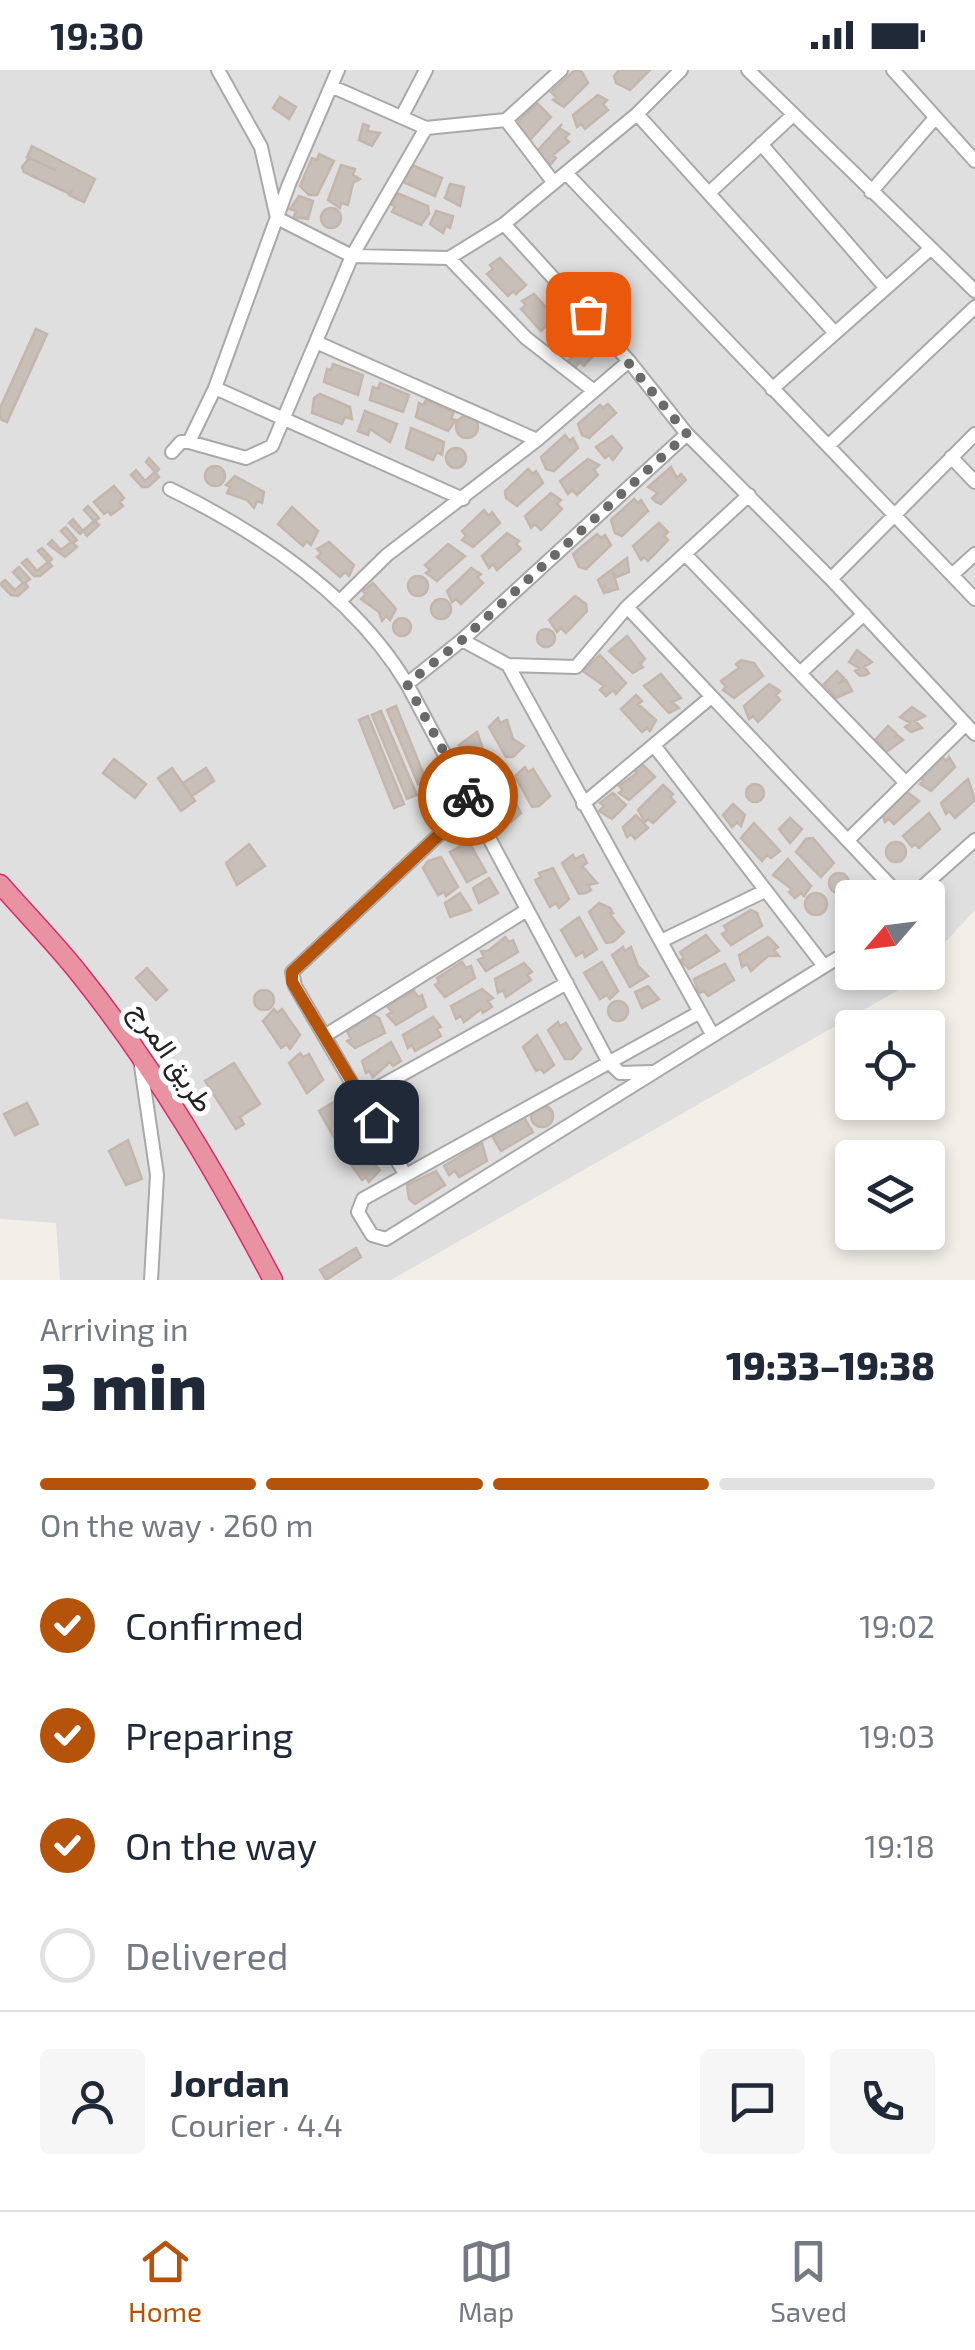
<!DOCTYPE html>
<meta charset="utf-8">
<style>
:root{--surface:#fff;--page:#f6f6f7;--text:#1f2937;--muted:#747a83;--line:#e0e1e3;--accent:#b45309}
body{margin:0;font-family:"Exo 2",Vazirmatn,sans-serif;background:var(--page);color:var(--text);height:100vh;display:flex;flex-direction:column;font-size:38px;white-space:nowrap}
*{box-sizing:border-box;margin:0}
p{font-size:32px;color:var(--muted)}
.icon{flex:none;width:55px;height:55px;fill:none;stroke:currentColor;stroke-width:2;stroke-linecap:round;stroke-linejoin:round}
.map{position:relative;height:1210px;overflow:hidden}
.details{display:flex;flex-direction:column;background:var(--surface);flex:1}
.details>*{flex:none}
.needle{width:65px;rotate:242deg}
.tools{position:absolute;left:835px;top:810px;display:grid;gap:20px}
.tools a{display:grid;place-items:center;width:110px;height:110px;border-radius:10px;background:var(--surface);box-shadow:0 5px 15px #0003;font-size:50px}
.pin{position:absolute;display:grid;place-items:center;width:85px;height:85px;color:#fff;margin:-42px;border-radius:20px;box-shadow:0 5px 15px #0006}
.courier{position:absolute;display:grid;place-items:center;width:100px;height:100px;margin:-50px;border:8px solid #b45309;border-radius:50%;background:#fff;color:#222;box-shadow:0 2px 12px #0007}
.overview em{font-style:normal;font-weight:800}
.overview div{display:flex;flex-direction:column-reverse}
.overview{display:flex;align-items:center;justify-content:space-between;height:170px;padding:0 40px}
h1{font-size:65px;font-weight:800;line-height:75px}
.bar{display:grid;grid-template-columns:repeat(4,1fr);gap:15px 10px;align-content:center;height:120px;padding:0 40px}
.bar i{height:12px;border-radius:8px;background:var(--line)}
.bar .on{background:var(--accent)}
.bar p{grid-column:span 4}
.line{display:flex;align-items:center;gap:25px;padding:0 40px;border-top:2px solid var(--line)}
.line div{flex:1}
.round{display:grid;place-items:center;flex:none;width:105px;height:105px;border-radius:10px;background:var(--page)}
ol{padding:0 40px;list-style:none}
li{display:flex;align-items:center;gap:30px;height:110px}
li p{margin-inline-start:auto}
li .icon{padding:10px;border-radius:50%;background:var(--accent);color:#fff;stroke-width:4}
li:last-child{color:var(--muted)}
li i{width:55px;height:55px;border:5px solid var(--line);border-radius:50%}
.status{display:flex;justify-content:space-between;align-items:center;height:70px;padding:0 50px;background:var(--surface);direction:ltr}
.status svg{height:28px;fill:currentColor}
.dock{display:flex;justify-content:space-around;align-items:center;height:140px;border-top:2px solid var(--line);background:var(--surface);font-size:28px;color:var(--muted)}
.dock a{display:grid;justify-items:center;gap:5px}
.dock .on{color:var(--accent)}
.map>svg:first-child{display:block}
.residential{fill:#e0dfdf}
.building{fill:#c7bfb8;stroke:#c4b6ab;stroke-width:2.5}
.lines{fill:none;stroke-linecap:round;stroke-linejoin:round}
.minor-casing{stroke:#a9a9a9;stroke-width:16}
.highway-casing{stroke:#dc2a67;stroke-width:21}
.minor{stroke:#fff;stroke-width:12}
.highway{stroke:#e892a2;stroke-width:18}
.done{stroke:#6b6a68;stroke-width:10;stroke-dasharray:0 18}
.route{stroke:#b45309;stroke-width:12}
.labels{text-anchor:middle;stroke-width:10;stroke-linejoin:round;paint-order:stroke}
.street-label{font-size:28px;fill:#222;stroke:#fff}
</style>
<div class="status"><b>19:30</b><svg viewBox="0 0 49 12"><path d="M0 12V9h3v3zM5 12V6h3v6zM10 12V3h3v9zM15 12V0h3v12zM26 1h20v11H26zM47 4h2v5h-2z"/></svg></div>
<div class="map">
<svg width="975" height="1210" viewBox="0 0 975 1210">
<rect width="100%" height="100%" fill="#f2efe9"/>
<path class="residential" d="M0 0H975V840L928 891V828H852V902L917 903 902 918 391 1210H60L56 1153 0 1149Z"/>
<path class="building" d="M575 0 582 2 588 13 564 37 553 30 556 27 551 22Z
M619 0H650L630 20 616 13 614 6Z
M598 25 607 30 603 34 608 40 585 59 581 54 577 57 573 45Z
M280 27 296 37 289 49 273 38Z
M537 33 551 47 528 72 516 54Z
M363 54 369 56 367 61 380 63 372 76 359 70Z
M562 54 559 58 569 64 565 68 569 72 553 85 556 88 550 95 542 92 538 80Z
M32 76 95 109 84 132 69 125 72 120 70 124 24 102 22 97 29 88 56 100 27 87Z
M319 84 334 91 317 125H309L300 116 312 88 317 90Z
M341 95 355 99 353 105 360 109 353 113 348 135 341 133 340 138 328 130Z
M412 95 442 108 435 126 403 112Z
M450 114 464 117 460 136 445 128Z
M397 123 428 136 429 144 421 155 392 142 395 136 390 134Z
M299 126 313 131 308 149 294 147 296 141 290 139Z
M321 148a10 10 0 1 1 20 0a10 10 0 1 1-20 0Z
M436 141 453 146 450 158 446 156 443 163 430 154Z
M500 188 526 215 516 224 513 221 508 226 487 204 493 199 490 195Z
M534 224 557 249 550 259 547 255 541 261 521 239 526 235 522 231Z
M36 259 47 264 7 352 0 349V338Z
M567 259 592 287 584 296 580 292 574 298 567 292 571 288 553 276Z
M333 294 363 305 358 325 324 312 327 299 331 300Z
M380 313 409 325 403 342 370 330 373 317 378 319Z
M320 324 350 337 352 349 345 347 342 354 312 343 314 328Z
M426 330 454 342 451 349 456 350 448 361 416 347 419 333 423 335Z
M608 334 616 343 589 368 582 365 578 354 600 335 603 338Z
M365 341 397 354 390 372 370 359 368 365 358 361Z
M456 357a11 11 0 1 1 22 0a11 11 0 1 1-22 0Z
M411 358 444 372 442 385 437 382 433 390 406 378Z
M565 365 570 371 573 368 578 378 554 401 546 399 541 387Z
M612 366 622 378 613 390 609 385 605 388 596 377Z
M446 388a10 10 0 1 1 20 0a10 10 0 1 1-20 0Z
M149 388 159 399 156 403 159 407 148 417H142L131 405 136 400 145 411 155 402 146 392Z
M588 389 599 395 594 400 598 405 577 425 572 420 568 424 560 411Z
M205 406a10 10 0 1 1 20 0a10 10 0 1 1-20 0Z
M671 397 677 408 681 404 686 410 661 434 656 432 652 428 658 423 648 417Z
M528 399 533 404 536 401 543 413 517 436 506 428 505 421Z
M235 406 264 422 262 433 257 431 254 438 247 430 227 423 230 417 226 415Z
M114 416 124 428 120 432 123 436 111 445 108 441 104 444 94 432Z
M551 423 561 430 557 434 562 439 541 460 535 454 531 458 525 446Z
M634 429 638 433 641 430 648 441 622 466 615 463 611 450Z
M88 436 99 448 95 451 99 455 87 466 83 461 80 464 69 453 73 449 83 461 94 451 84 440Z
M292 437 318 461 311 475 307 471 303 476 278 454Z
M484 440 489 446 492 442 500 453 473 477 462 470 466 466 462 461Z
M659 453 668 462 664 466 668 470 648 491 644 487 641 490 633 476Z
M66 457 77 470 73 473 77 477 65 487 48 474 52 470 61 480 71 472 61 461Z
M507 463 519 471 516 474 521 479 497 500 493 494 489 498 482 486Z
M597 464 601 468 605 465 611 475 586 499 579 497 573 484Z
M329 472 354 495 349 506 345 502 340 507 317 487 321 483 317 479Z
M448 474 465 486 437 511 426 503 430 500 425 495Z
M42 478 52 489 49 492 52 496 40 506H34L22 493 27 489 37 501 48 492 38 481Z
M627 488 629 502 617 507 613 502 618 519 604 523 602 518 606 516 601 517 598 510Z
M19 497 30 509 25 513 28 517 18 526 11 525 0 514 5 510 15 520 23 513 13 502Z
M471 498 481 504 477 507 483 513 461 534 456 529 452 532 447 521Z
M408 516a10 10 0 1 1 20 0a10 10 0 1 1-20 0Z
M373 513 396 539 390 550 386 546 382 551 379 542 361 529 366 524 363 521Z
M575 526 586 534 587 541 566 563 561 558 557 562 549 550Z
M431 539a10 10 0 1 1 20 0a10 10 0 1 1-20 0Z
M393 557a9 9 0 1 1 18 0a9 9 0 1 1-18 0Z
M537 568a9 9 0 1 1 18 0a9 9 0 1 1-18 0Z
M627 566 645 589 640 594 643 597 633 603 609 581Z
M857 580 872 592 864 597 869 603 866 605 860 606 855 601 859 598 849 592Z
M600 585 626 613 616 624 613 620 606 626 600 620 604 616 583 601Z
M741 590 754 593 763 606 734 628 723 620 726 617 721 611 739 598 736 594Z
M837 601 844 608 841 612 846 610 852 621 836 628 824 614Z
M661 604 681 628 672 632 679 638 669 643 644 616Z
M769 614 780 621 776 625 780 630 758 652 753 646 749 649 744 636Z
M636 625 642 631 638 634 656 650 650 661 647 658 642 662 621 639Z
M396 636 426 710 418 714 387 640Z
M912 637 925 646 915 651 922 658 911 662 905 657 910 653 900 647Z
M381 641 417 725 407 729 372 645Z
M368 646 404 734 394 738 359 650Z
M498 648 500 653 507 650 513 669 524 676 513 687H506L489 657Z
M888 656 896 663 894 668 897 665 903 670 886 682 876 669Z
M477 662 484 682 494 693 484 702 482 698 475 702 459 675Z
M940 684 946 691 949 687 955 697 931 721 920 714 923 711 918 706Z
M114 689 146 714 135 728 103 703Z
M641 693 655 707 629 730 619 723 623 720 619 716 637 703 634 700Z
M525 697 528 702 533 699 550 726 539 736 532 737 515 706Z
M172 698 195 731 181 741 158 708Z
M206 698 214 711 192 726 183 713Z
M968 709 975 730 955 748 949 741 946 744 941 733Z
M504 712 521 743 511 752H503L487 724Z
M746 723a9 9 0 1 1 18 0a9 9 0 1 1-18 0Z
M663 715 673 724 670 727 675 732 653 753 648 749 645 752 638 740Z
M903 719 919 731 894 754 889 749 885 752 881 740Z
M613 723 626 735 612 749 599 741 604 736 600 733Z
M733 734 745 745 741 756 737 752 732 757 723 745Z
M929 743 940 759 919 778 915 774 912 777 903 766Z
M636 745 648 758 635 769 631 764 627 767 623 757Z
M790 748 802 759 790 773 779 759Z
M754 753 780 781 771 788 767 785 762 791 741 768Z
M813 768 834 793 821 807 796 782 806 769Z
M886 782a10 10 0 1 1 20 0a10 10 0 1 1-20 0Z
M469 772 486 802 467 812 450 782Z
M249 774 265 796 237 815 226 793Z
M573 785 575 789 583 785 587 793 582 796 597 813 588 815 591 820 586 823 579 824 562 793Z
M441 787 458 817 446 826 444 822 438 825 423 798 428 791Z
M788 789 811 816 804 826 801 823 795 828 789 822 792 819 773 805Z
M553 798 569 829 559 838 556 833 550 837 535 810 541 807 539 803Z
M829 813a10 10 0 1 1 20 0a10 10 0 1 1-20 0Z
M489 808 498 823 479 833 473 818Z
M460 823 471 840 450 847 445 833Z
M805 834a11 11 0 1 1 22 0a11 11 0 1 1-22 0Z
M599 833 610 838 613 843H609L624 862 613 872 606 873 589 842Z
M751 840 757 843 762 856 731 875 722 864 727 861 724 856Z
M579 847 597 879 585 887 583 882 576 886 561 860Z
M706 865 719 881 689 899 680 890 684 888 680 882Z
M505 867 509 872 513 870 518 882 486 901 478 890 484 887 481 881H488Z
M768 867 778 877 774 880 779 886H768L751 901 747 894 742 897 739 885Z
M623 877 625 881 631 877 638 896 648 906 630 917 612 885Z
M462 892 466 898 471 896 475 908 445 927 435 915 439 912 437 908Z
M602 892 618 921 610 929 607 925 600 929 584 903Z
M524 893 532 902 527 905 531 910 506 927 503 920 498 923 495 909Z
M725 894 734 910 708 926 704 921 699 923 694 909Z
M147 898 167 920 156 930 136 908Z
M648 916 659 929 642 938 635 922Z
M482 919 493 928 488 931 492 937 483 943 481 939 464 952 461 946 456 949 451 936Z
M254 930a10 10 0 1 1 20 0a10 10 0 1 1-20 0Z
M414 921 418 927 422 925 426 937 396 955 387 945 392 942 387 936Z
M608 941a10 10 0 1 1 20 0a10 10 0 1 1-20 0Z
M274 939 277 943 282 939 300 965 290 979 287 974 281 978 263 951Z
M373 945 379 948 385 963 355 978 347 971 351 969 347 961Z
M433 947 441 957 437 959 441 966 415 981 412 975 408 978 403 965Z
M558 952 560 956 566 953 581 979 572 989H565L548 960Z
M537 965 554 995 544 1003 541 999 536 1001 523 977Z
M391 972 401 991 393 996 390 992 373 1007 369 1001 366 1003 362 991Z
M300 983 303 987 309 984 323 1010 307 1023 289 993Z
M234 993 260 1034 240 1047 244 1054 236 1059 205 1011Z
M337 1030 339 1041 354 1057 343 1068 335 1069 319 1041Z
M27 1033 38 1054 15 1065 4 1044Z
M531 1046a11 11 0 1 1 22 0a11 11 0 1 1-22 0Z
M523 1046 533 1062 501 1081 492 1066Z
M128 1070 142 1109 126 1115 109 1081Z
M361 1071 368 1082 365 1084 380 1100 369 1112 366 1107 362 1110 343 1083Z
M482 1073 487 1091 459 1107 455 1101 449 1105 444 1096Z
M436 1101 445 1115 415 1134 409 1129 407 1115Z
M356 1178 361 1187 326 1210 320 1200Z"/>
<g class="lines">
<g class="minor-casing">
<path id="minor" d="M218 0 261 77 277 148 352 186 449 188 504 154 637 44 681 0
M748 0 975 221
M893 0 975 91
M637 44 835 263
M402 46 426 0
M506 50 561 0
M426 58 506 50 554 113
M761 74 885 217
M566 103 975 529
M710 122 793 45
M871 122 935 48
M504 154 629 291 687 364 831 509 975 664
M449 188 526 268 594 321
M318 273 537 370
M215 318 463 429
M772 319 929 180
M189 372 215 318 289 114 338 0
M828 376 975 237
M172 382 181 372H189L246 388 272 376 352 186 426 58 333 17
M951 387 975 412
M170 419C262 464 354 526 407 614L608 991 620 1003 652 1002
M685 484 905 712
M952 505 975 484
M831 509 975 364
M340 531 387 485 537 370 629 291
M627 537 902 828
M462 570 508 595 576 597 627 537 749 425
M508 595 712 964
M800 603 864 544
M407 614 462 570 687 364
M656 678 824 896
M583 734 710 628
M850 768 966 654
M910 828 975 770
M661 871 765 821
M700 942 363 1129 358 1142 372 1165 386 1169 852 879
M326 965 527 840
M140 989 157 1105 151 1210
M361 1027 567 913
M405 1104 295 916 292 902 472 734"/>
</g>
<g class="highway-casing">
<path id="highway" d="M0 814C27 845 56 874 81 906 156 1000 217 1104 273 1210"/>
</g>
<use href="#minor" class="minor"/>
<use href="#highway" class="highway"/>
</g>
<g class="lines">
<path class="done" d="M468 726 407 614 462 570 687 364 588 244"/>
<path class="route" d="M376 1052 292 912V902L472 734 468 726"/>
</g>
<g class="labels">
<g class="street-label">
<text transform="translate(172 987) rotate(56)" y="10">طريق المرج</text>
</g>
</g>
</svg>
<div class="tools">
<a><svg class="needle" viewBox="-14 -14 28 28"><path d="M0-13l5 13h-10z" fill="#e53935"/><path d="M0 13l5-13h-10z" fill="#747a83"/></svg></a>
<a><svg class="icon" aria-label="locate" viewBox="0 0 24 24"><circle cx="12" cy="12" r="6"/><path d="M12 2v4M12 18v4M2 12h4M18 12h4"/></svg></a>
<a><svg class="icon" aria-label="layers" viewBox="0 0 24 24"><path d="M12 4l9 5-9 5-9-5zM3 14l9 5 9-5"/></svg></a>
</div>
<div class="pin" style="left:588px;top:244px;background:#ea580c"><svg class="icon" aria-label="bag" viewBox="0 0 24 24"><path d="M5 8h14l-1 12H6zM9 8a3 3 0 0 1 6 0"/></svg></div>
<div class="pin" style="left:376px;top:1052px;background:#1f2937"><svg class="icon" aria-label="home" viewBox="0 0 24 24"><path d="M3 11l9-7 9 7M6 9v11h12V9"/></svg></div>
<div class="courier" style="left:468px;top:726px"><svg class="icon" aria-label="bike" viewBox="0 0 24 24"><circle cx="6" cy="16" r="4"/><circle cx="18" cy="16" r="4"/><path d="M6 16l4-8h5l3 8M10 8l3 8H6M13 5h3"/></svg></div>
</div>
<section class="details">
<div class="overview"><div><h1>3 min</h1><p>Arriving in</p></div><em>19:33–19:38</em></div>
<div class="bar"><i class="on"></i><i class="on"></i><i class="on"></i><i></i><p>On the way · 260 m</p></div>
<ol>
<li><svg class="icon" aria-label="check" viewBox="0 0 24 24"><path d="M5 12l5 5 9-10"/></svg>Confirmed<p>19:02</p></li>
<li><svg class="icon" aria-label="check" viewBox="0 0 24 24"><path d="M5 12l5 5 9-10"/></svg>Preparing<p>19:03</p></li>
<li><svg class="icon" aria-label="check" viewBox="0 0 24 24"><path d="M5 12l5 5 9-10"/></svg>On the way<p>19:18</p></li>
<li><i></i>Delivered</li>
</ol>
<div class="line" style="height:180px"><a class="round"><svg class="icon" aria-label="person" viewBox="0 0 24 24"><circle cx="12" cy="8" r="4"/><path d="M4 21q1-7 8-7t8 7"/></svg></a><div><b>Jordan</b><p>Courier · 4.4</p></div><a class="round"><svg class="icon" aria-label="chat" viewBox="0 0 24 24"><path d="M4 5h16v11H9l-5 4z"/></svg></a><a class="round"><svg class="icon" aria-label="phone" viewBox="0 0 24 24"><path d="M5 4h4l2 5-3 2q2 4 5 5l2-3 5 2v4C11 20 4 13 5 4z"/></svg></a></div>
</section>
<nav class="dock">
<a class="on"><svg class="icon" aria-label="home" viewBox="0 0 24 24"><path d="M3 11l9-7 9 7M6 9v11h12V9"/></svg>Home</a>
<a><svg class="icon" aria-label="map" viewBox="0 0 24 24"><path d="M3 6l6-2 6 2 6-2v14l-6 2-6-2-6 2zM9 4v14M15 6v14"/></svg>Map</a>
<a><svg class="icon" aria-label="saved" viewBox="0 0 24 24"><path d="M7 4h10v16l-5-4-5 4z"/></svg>Saved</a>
</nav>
